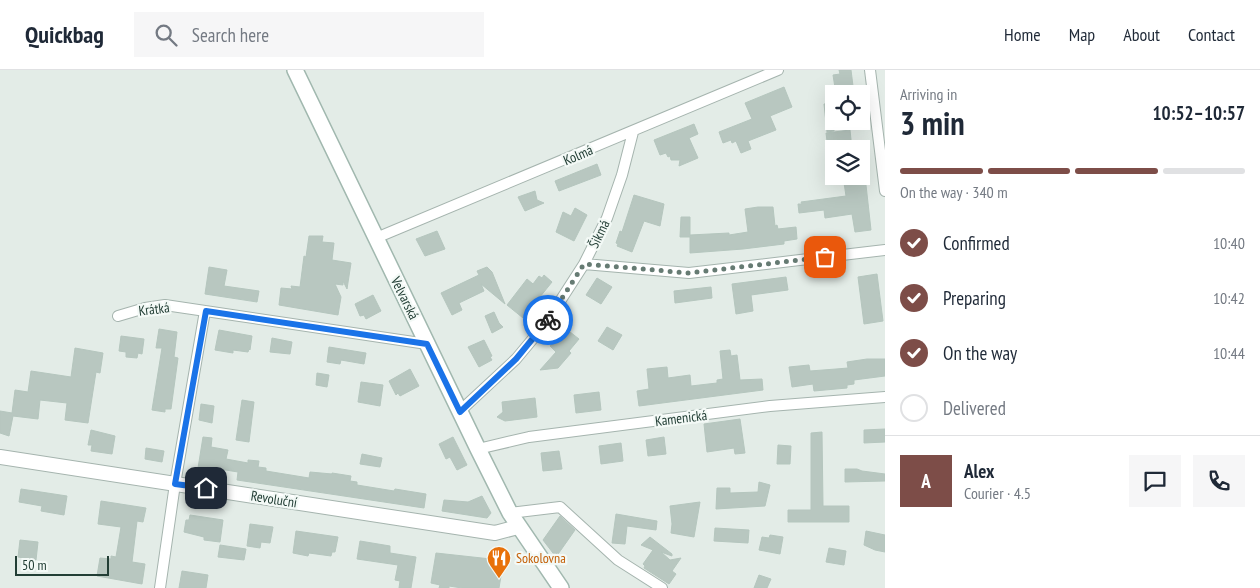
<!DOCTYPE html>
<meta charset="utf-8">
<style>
:root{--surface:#fff;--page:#f6f6f7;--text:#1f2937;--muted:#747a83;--line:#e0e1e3;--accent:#7d4d48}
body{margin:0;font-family:"PT Sans Narrow",sans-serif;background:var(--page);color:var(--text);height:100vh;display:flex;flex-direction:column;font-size:19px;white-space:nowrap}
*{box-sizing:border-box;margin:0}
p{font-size:16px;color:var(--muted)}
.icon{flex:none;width:28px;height:28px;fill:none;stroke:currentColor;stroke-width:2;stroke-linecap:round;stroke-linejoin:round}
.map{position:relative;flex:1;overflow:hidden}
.details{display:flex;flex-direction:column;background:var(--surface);width:375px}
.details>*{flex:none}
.controls{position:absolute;left:825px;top:15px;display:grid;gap:10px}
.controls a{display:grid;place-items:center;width:45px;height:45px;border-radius:0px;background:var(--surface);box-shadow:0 5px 20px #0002;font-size:25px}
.scale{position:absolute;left:15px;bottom:12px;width:94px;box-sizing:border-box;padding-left:5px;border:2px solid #223e35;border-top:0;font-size:14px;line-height:18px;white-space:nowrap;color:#223e35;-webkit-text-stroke:4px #f3f9f6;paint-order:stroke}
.pin{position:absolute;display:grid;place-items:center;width:42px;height:42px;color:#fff;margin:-21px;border-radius:10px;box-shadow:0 2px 8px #0006}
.courier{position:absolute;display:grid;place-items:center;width:50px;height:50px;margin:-25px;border:4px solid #1a73e8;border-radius:50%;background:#fff;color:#222;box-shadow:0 1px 6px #0007}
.overview em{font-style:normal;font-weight:600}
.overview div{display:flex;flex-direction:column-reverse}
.overview{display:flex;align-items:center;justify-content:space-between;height:85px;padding:0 15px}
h1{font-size:32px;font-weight:600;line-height:38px}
.bar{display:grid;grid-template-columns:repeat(4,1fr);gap:8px 5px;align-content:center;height:60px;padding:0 15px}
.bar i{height:6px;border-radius:4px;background:var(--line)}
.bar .on{background:var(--accent)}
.bar p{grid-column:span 4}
.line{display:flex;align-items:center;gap:12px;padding:0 15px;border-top:1px solid var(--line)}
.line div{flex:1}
.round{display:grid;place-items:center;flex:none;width:52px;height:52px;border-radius:0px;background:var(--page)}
ol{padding:0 15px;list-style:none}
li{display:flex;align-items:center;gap:15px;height:55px}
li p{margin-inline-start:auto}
li .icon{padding:5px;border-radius:50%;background:var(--accent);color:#fff;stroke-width:4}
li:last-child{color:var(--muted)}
li i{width:28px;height:28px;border:2px solid var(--line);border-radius:50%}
header{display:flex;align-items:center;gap:30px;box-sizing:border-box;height:70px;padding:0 25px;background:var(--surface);border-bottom:1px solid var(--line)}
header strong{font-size:24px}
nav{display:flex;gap:28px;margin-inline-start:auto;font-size:18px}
.search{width:350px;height:45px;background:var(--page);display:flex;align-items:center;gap:12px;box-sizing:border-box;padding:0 18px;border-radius:0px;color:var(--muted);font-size:19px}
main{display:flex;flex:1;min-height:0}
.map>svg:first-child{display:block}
.building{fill:#b8c7c0;stroke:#b5c6be}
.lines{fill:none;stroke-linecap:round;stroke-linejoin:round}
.minor-casing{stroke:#a5b4ae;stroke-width:12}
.tertiary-casing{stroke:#a5b4ae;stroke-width:16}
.secondary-casing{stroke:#a1b8af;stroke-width:18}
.minor{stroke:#fff;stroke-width:10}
.tertiary{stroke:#fff;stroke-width:14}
.secondary{stroke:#fff;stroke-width:15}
.done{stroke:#667b73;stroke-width:5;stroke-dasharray:0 9}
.route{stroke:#1a73e8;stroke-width:6}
.labels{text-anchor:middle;stroke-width:4.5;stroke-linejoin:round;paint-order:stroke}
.street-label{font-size:14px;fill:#223e35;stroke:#f3f9f6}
.food-label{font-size:14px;fill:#c56008;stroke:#f3f9f6;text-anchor:start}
</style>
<header>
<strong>Quickbag</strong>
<div class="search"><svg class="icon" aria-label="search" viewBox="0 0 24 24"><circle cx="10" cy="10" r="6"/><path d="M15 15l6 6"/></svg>Search here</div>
<nav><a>Home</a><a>Map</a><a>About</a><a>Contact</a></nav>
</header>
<main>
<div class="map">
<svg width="885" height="518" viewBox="0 0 885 518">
<rect width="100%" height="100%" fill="#e3ece7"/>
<path class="building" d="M839 0H851L854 24H836L833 5 840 4Z
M784 17 792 37 770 46 776 60 748 71 751 79 741 83 736 71 732 73 731 70 723 73 719 62 752 49 745 33Z
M834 33V61L827 62 824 34Z
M694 54 698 64 689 68 698 88 679 96 680 90H671L670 86 668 87 666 83 660 85 654 70Z
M850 60 852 79H828L826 63Z
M597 94 601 105 559 121 555 111Z
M843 106H865L871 160 855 162 852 144 825 148 824 140 799 143 798 134H802L801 132 846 126Z
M535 121 537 130 544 133 525 141 518 127Z
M634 125 664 134 660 156 644 151 632 182 617 176 618 174 616 173 620 161 622 162Z
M758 137H773L775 156 777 155 778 159 796 157 797 169 784 171V174L743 179 690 183V167H680L681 147H690V165L729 163V165L748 162 745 139Z
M575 138 587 145 574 171 556 162 563 142 571 146Z
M437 161 445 179 425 186 416 169Z
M309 166H323L322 172 334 173 332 190 351 193 347 219 343 211V215L335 214 341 227 338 245 279 235 281 218 292 219 291 216 300 217 304 186 306 187Z
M209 197 227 200 224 216 259 221 257 232 205 224Z
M487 197 492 202 505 234 481 214 484 221 459 233 462 240 452 245 441 223 479 205 477 201Z
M877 204 883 251 864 254 858 207Z
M544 205 552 212 523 248 507 235 527 209 533 214 539 206 542 208Z
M786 207 788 220 751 225 753 241 736 244 732 214Z
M597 208 612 217 601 234 586 225Z
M711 217 712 228 675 233 674 221Z
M373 225 381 241 366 249 364 245 360 246 355 234Z
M494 242 499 253 503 257 492 263 485 246Z
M607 257 622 265 613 280 598 271Z
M565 258 579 269 569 281 571 283 558 298 540 300 556 282 550 276Z
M159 259 177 262 174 287 178 288 171 339H165V342L152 340 162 278H156Z
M219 260 252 266 250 280 249 279 248 282 233 280V283L215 280Z
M121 266 144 269 142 284 138 283 137 288 126 287V282L119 281Z
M272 268 292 272 290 284 270 282Z
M484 270 492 286 490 287 492 290 479 297 468 277Z
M329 277 366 283 364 294 341 290 340 294 327 292Z
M75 278 103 283 100 303 96 302 88 353 65 350 67 333 40 330 38 349 13 346 9 366 0 363V341L12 343 15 320 28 322 31 301 71 307Z
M730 280 731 286 737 285 740 310 762 309 763 320 639 336 637 321 649 319 647 299 667 297 668 308 690 305 691 316 717 313V310L723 309 720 281Z
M867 289H885V306L854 310V314L847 315V318L814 321 813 314 792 317 789 297 809 295 810 301 836 299 848 298 847 292Z
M410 299 419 316 400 326 398 323 396 325 389 311Z
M317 303 329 305 327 317 316 315Z
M361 312 383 315 380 336 358 332Z
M599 322 601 340 576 343 574 325Z
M535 328 537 347 505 351 497 347 503 342 502 332Z
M242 330 254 332 249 372 236 370Z
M201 334 214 336 212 353 199 350Z
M740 349 745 383 735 384 734 378 707 382 704 354Z
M885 359V372L864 373V360Z
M91 360 115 366 112 384 91 381 92 375H88Z
M822 362 823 436H849V452H788V440H811V363Z
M203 367 212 368 211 377 228 380 226 389 248 393V390L259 391 258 397 266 398V401L309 408 310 402 332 404V403L351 406 350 411 357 412V415L394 421 395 419 426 424 424 438 237 410 238 402 207 397V399L198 398Z
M453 367 467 395 457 400 450 387 446 389 439 374Z
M664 367 666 384 648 386 646 370Z
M621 373 623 391 601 394 599 376Z
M778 375 791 376 790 394H777Z
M146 378 164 381 162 392 145 389Z
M559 381 562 399 543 401 541 383Z
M362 384 382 388 380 397 360 394Z
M845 399H857L862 401 885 404V411L845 412Z
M759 412 770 415 765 436 716 439 717 418H730V423L758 422Z
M21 419 67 426 64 445 41 441 42 436 19 432Z
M482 426 491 443 487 448 442 441 444 430 468 432Z
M101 431 146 438 143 452 137 451 132 492 145 494 142 514 97 506 100 488 111 489V486L116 487 121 457 98 454Z
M700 432 694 467 671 463 672 454 670 436Z
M616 444 657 451 656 460 627 456 625 474 612 473Z
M190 445 223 450 220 472 204 470V467L184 462 186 450H189Z
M560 446 575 460 556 487 543 470Z
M250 454 273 457 270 473 261 472 260 478 247 476Z
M715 458 749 460 748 473 714 471Z
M296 461 338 467 335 482H332L331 486 309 483 308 486 293 483Z
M866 461 885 465V482L875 480 864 475Z
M770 465 783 467 780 484 759 480 762 467 769 468Z
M650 467 672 484V486L661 482 670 490 681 488 672 501 676 504 669 514 644 498 645 496 643 494 653 480 641 475Z
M20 470 38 472 36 490 18 487Z
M360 471 390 476V483L416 487 411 518H399L400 511 395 510 398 495 357 489Z
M220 475 246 479 244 490 218 487Z
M829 478 846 481 844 495 826 492Z
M436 483 500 490 498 505 501 506 499 518H462L449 516V518H439L440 515 431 513Z
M182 501 208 505 206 518H179Z
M759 505 771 509 767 518H754Z"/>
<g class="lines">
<g class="minor-casing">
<path id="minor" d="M870 0 885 121
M376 168 778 0
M584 194 689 203 885 180
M118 246 145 238 165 235 427 274
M459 342 516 289 546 253 584 194 607 148 622 105 633 62
M478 379 529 367 770 336 885 327
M510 443 560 437 618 490 662 518
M160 518 175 414 205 241"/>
</g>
<g class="tertiary-casing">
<path id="tertiary" d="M0 387 495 463 518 457"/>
</g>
<g class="secondary-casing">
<path id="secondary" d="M295 0 478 379 510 443 561 518"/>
</g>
<use href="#minor" class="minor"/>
<use href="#tertiary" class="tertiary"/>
<use href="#secondary" class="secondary"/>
</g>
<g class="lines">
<path class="done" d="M548 250 584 194 689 203 825 187"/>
<path class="route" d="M206 418 175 414 206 241 427 274 460 342 516 289 548 250"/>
</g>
<defs>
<g id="restaurant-pin" transform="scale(1.25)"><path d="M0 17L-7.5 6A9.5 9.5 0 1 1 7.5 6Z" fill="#e8710a" stroke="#f3f9f6"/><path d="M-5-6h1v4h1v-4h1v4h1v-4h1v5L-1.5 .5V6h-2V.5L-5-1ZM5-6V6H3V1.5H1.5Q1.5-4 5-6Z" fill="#fff"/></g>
</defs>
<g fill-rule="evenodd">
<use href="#restaurant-pin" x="499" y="488"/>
</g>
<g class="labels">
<g class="street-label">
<text transform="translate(578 85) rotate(-23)" y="5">Kolmá</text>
<text transform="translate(599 164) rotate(-64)" y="5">Šikmá</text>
<text transform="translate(405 228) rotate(64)" y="5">Velvarská</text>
<text transform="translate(154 239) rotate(-7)" y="5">Krátká</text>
<text transform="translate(681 348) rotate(-7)" y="5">Kamenická</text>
<text transform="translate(274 429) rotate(9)" y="5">Revoluční</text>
</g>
<g class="food-label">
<text x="516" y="493">Sokolovna</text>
</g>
</g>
</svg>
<div class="controls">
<a><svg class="icon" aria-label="locate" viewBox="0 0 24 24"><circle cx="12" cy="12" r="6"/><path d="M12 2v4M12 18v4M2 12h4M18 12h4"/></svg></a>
<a><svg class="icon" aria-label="layers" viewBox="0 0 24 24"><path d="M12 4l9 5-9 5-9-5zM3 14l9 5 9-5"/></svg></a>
</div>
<div class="scale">50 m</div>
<div class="pin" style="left:825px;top:187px;background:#ea580c"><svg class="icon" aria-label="bag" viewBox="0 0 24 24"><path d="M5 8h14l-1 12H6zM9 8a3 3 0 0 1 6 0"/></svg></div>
<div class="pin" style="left:206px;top:418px;background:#1f2937"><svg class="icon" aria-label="home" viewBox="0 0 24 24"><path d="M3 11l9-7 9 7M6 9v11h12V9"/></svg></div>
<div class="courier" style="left:548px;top:250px"><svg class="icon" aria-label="bike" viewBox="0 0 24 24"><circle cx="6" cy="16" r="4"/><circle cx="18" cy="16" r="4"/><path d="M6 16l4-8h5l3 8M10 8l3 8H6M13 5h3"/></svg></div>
</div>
<section class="details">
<div class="overview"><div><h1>3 min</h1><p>Arriving in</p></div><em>10:52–10:57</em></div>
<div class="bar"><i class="on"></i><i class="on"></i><i class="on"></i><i></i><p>On the way · 340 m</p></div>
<ol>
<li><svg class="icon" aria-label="check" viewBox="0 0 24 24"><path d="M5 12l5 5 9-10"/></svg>Confirmed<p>10:40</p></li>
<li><svg class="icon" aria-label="check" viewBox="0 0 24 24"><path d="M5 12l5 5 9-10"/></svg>Preparing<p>10:42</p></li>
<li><svg class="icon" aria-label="check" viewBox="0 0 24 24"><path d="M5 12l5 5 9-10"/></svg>On the way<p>10:44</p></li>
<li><i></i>Delivered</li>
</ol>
<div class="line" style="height:90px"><b class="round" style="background:var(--accent);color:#fff">A</b><div><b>Alex</b><p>Courier · 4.5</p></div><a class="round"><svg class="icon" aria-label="chat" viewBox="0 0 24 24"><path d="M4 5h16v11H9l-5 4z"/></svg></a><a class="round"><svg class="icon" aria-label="phone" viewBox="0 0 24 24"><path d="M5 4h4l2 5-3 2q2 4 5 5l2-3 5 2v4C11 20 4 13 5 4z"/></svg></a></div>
</section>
</main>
